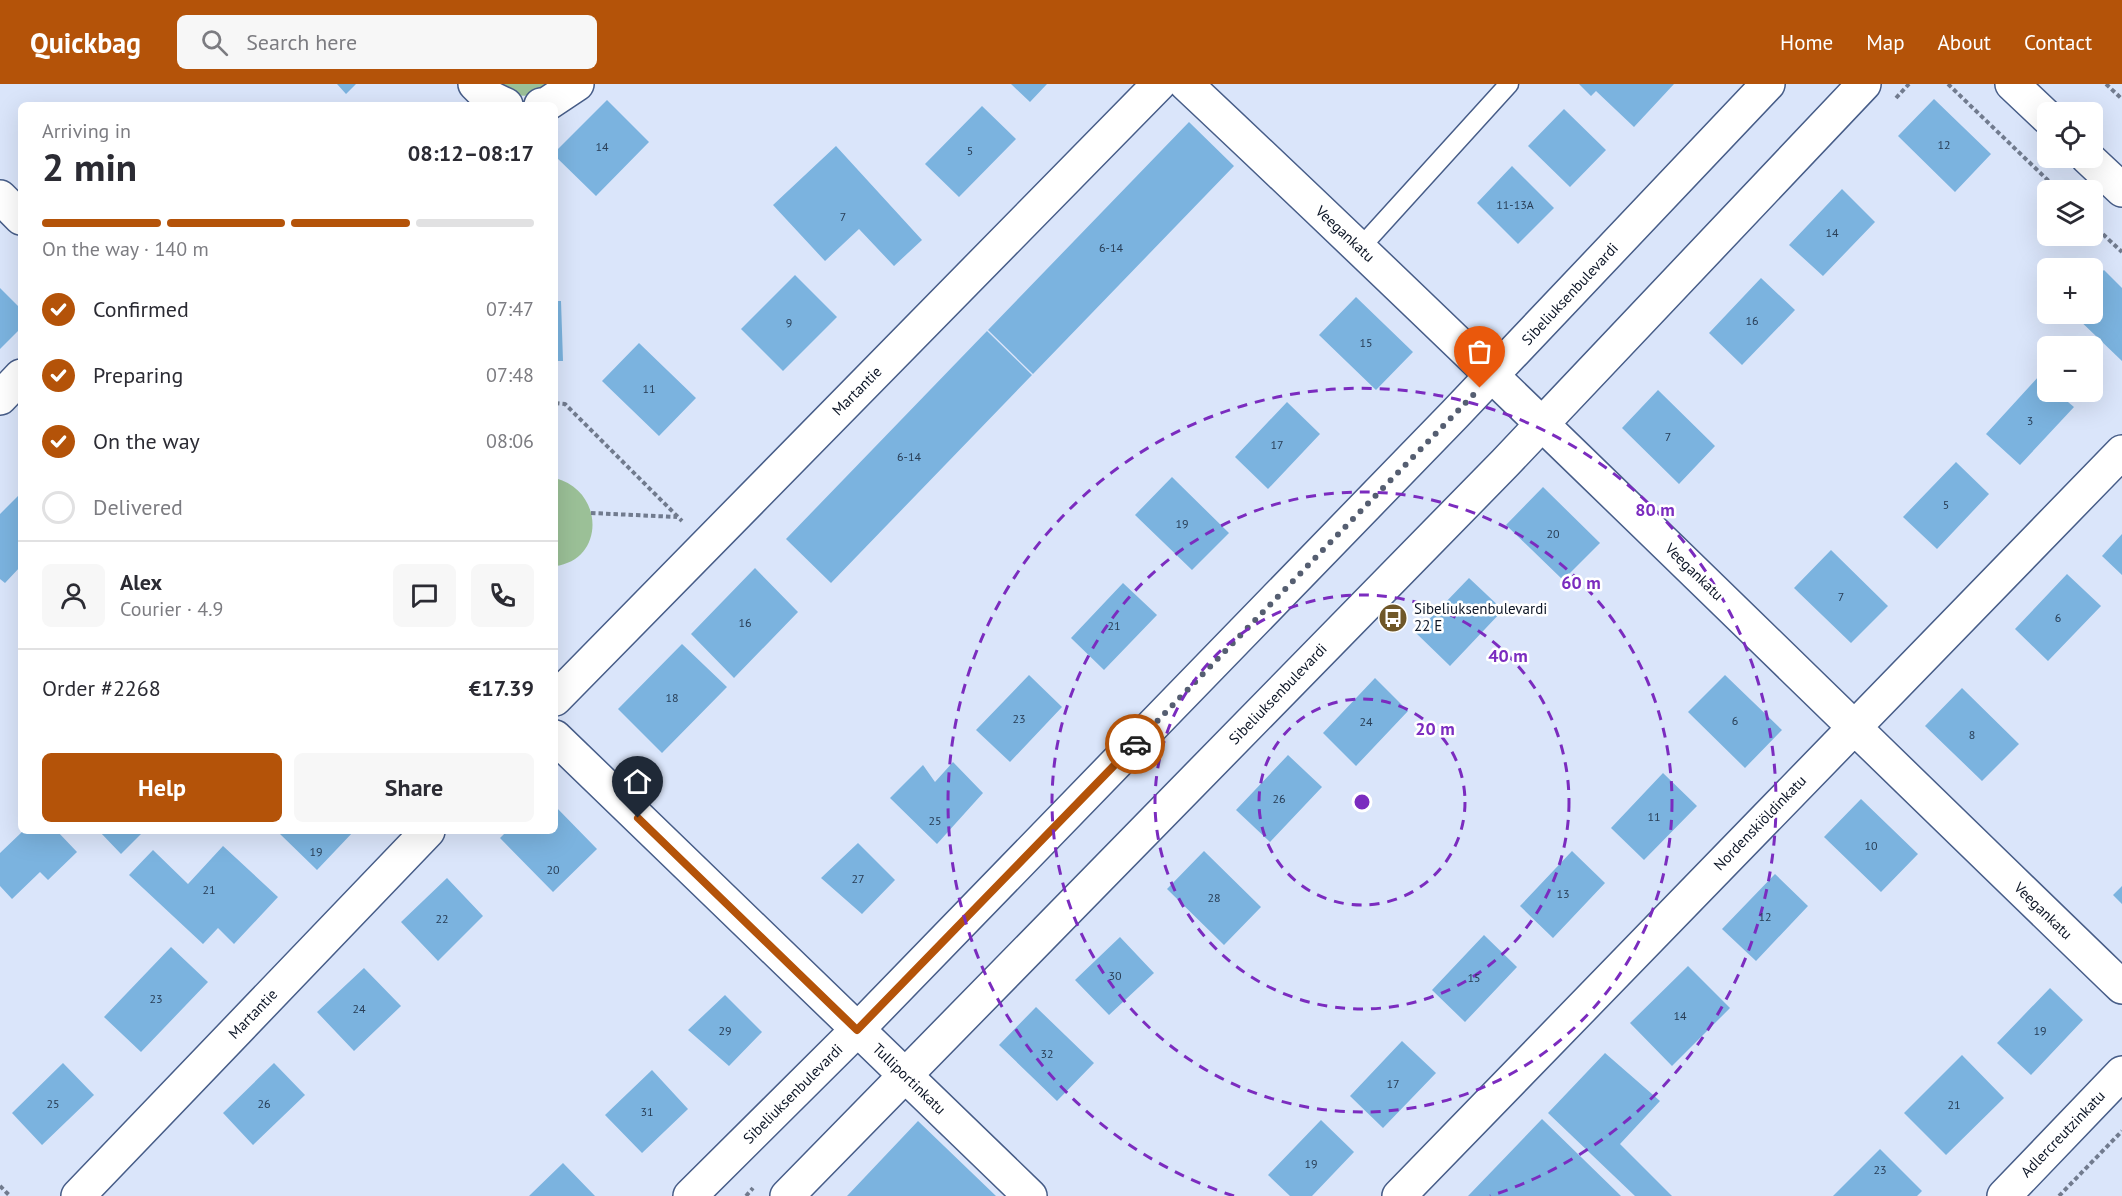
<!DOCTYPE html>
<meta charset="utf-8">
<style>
:root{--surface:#fff;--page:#f7f7f7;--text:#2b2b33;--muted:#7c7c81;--line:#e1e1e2;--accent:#b45309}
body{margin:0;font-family:"PT Sans",sans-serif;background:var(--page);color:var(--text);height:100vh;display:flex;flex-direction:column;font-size:22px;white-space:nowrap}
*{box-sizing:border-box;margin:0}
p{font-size:20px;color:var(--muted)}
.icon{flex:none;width:33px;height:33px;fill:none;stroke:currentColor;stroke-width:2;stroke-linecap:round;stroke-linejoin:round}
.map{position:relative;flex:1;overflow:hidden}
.sheet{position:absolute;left:18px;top:18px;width:540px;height:732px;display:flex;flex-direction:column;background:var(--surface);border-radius:9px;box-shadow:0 6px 24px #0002}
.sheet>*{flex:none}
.buttons{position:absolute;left:2037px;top:18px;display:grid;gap:12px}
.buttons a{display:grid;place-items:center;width:66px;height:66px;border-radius:9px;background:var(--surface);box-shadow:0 6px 24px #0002;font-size:30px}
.pin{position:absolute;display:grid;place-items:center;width:51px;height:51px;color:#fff;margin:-62px -26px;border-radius:50% 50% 50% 0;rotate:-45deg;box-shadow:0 0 6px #0007}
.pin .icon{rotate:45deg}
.courier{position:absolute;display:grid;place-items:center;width:60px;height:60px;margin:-30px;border:4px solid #b45309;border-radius:50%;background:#fff;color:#222;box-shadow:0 2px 8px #0007}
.headline em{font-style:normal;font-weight:600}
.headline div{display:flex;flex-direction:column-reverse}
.headline{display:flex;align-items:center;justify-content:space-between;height:102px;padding:0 24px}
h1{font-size:39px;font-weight:600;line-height:45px}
.bar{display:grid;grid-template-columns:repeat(4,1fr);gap:9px 6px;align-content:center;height:72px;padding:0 24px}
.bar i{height:8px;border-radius:4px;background:var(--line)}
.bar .selected{background:var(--accent)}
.bar p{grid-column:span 4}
.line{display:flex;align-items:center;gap:15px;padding:0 24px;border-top:2px solid var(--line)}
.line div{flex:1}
.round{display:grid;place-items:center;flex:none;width:63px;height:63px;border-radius:9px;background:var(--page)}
ol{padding:0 24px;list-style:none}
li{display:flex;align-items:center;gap:18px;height:66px}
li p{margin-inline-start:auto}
li .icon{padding:6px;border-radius:50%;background:var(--accent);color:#fff;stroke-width:4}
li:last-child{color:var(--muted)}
li i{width:33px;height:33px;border:3px solid var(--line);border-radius:50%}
.button{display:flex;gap:12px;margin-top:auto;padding:12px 24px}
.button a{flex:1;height:69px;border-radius:9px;background:var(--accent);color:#fff;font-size:24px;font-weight:600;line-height:69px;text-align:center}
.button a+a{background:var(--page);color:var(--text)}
header{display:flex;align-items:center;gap:36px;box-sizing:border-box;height:84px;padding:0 30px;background:var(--accent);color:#fff}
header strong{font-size:28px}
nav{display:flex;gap:33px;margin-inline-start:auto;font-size:21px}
.search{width:420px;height:54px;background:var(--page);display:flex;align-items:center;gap:15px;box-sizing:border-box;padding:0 21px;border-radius:9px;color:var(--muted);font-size:22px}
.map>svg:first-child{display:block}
.green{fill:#9bc097}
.building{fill:#7bb3df}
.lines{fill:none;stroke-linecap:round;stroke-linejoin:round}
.lane-casing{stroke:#475d88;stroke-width:21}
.street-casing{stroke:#475d88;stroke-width:36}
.secondary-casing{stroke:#475d88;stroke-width:36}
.path{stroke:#717b8e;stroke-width:4;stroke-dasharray:4.5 3;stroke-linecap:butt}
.lane{stroke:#fff;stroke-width:18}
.street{stroke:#fff;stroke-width:33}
.secondary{stroke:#fff;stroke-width:33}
.done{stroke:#555e71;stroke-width:6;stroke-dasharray:0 10.8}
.route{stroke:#b45309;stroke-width:8}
.ring{fill:none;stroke:#7b2cbf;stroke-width:3;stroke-dasharray:10 8}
.labels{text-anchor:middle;stroke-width:5;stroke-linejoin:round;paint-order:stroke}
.number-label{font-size:12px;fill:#283d55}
.street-label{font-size:15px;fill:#0d1627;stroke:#fff}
.poi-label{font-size:15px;fill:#0d1627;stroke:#fff;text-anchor:start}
.centre{fill:#7b2cbf;stroke:#fff;stroke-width:3}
.ring-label{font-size:18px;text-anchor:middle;font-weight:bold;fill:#7b2cbf;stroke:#fff;stroke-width:5;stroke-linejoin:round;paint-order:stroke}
</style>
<header>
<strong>Quickbag</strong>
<div class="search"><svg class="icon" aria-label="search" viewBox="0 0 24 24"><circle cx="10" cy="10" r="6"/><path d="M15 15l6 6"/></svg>Search here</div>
<nav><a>Home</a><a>Map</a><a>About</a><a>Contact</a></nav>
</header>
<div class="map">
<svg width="2122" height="1112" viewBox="0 0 2122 1112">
<rect width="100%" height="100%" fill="#dae5fa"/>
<path class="green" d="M493 0H551C548 3 544 7 539 9 525 15 504 11 493 0Z
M555 394C605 407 605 476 555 482Z"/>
<path class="building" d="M337 0H356L346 10Z
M1011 0H1047L1030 18Z
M1579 0H1674L1634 43 1596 7 1591 12Z
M1934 15 1991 70 1955 108 1898 52Z
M607 16 649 58 596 112 555 72V68Z
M982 22 1016 55 959 113 925 80Z
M1564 25 1606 66 1570 103 1528 62Z
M1189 38 1234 82 1033 290 988 246Z
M836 62 922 156 894 182 859 145 825 177 773 121Z
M1512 82 1554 124 1518 160 1477 119Z
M1842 105 1875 138 1823 192 1789 161Z
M2104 186 2122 204V277L2073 230H2092V197Z
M795 191 837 233 783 287 741 245Z
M1761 194 1795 226 1742 281 1709 249Z
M0 204 21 225V244L0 265Z
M1356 213 1413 268 1376 306 1319 251Z
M555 217H561L563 277H555Z
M987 247 1032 291 831 499 786 455Z
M639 259 696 314 659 352 602 297Z
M2039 292 2048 299V308H2056L2074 323 2020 381 1986 350Z
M1658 306 1715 362 1679 400 1622 344Z
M1287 318 1320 350 1268 405 1235 373Z
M1956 378 1989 410 1937 465 1903 433Z
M1172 393 1229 449 1192 486 1135 431Z
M1543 403 1600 459 1563 496 1506 441Z
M21 409V482L5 499 0 495V430Z
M2122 450V491L2102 472Z
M1831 466 1888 522 1851 559 1794 504Z
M755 484 798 528 734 594 691 550Z
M2067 490 2101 522 2048 577 2015 545Z
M1469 494 1503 526 1450 582 1416 549Z
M1123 499 1157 531 1104 586 1071 554Z
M682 560 727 603 662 669 618 625Z
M1029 591 1062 623 1010 678 976 646Z
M1725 591 1782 646 1745 684 1688 628Z
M1375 594 1408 627 1356 682 1323 649Z
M1962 604 2019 660 1982 697 1925 642Z
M1288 671 1322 703 1270 758 1236 726Z
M953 678 983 709 937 760 890 714 923 681 935 698Z
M1663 689 1697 722 1644 776 1611 744Z
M1861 715 1918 770 1881 808 1824 753Z
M555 722 597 765 553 808 500 754 507 747H555Z
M23 747H57L77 768 48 796 40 788 12 815 0 802V769Z
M99 747H144L121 770Z
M283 747H354L317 786 280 750Z
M858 759 895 796 862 830 821 794Z
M223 762 278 813 234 860 218 844 203 860 129 791 153 766 188 800Z
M1204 767 1261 823 1224 861 1167 805Z
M1572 767 1605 799 1553 854 1520 822Z
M1775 790 1808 822 1756 877 1722 845Z
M447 794 483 832 438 877 401 838Z
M2122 802V820L2113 811Z
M1484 851 1517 883 1465 938 1432 906Z
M1120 853 1154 889 1109 931 1075 896Z
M171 863 208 898 141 968 104 933Z
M1688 882 1730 924 1672 982 1630 939Z
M364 884 401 922 354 967 317 928Z
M2050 904 2083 936 2031 991 1997 959Z
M725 911 762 948 729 982 688 946Z
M1036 923 1094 979 1057 1017 999 961Z
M1402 957 1436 989 1383 1044 1350 1012Z
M1605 969 1660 1017 1620 1060 1672 1112H1635L1548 1029Z
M1962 971 2004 1014 1946 1071 1904 1029Z
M63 979 94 1011 42 1061 12 1029Z
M274 979 305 1011 253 1061 223 1029Z
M652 986 688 1025 642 1069 605 1031Z
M1542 1035 1621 1112H1468Z
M1321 1036 1354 1068 1312 1112H1290L1268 1091Z
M918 1037 996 1112H847Z
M1880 1065 1922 1107 1917 1112H1833Z
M563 1079 595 1112H529Z"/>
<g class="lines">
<g class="lane-casing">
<path id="lane" d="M1360 164 1509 0"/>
</g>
<g class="street-casing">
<path id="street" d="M475 0 487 12 506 21
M1186 0C1502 297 1810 602 2122 903
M541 21 547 20 577 0
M0 113 21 134
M0 314 21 292
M555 615 1159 0
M555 653 1030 1112
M78 1112 428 747
M1399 1112 2122 368
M2004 1112 2122 989"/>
</g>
<g class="secondary-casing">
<path id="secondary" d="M2012 0 2048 34
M2088 74 2122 106
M690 1112 857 946 1455 330 1768 0
M787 1112 1505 379 1864 0"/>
</g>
<path class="path" d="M1948 0 2058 106
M2106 0 2122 15
M1896 14 1909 0
M2092 140 2122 168
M555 319 565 320 682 437
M591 429 677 433
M0 1102 10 1112
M746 1112 753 1104
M2059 1112 2122 1047"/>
<use href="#lane" class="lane"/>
<use href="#street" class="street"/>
<use href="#secondary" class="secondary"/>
</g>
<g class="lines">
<path class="done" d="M1135 660 1480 304"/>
<path class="route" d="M638 734 857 946 1135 660"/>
</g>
<g class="ring">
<circle cx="1362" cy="718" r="103"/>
<circle cx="1362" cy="718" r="207"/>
<circle cx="1362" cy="718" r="310"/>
<path d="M1234 1112A414 414 0 1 1 1490 1112"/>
</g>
<defs>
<g id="bus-disc" transform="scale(1.5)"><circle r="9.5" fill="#6f5728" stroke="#fff"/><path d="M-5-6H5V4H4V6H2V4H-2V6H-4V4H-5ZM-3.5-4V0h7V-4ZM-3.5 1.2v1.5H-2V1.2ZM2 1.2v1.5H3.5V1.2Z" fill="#fff"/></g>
</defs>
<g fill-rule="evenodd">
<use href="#bus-disc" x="1393" y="534"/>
</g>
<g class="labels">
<g class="number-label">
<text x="1944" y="65">12</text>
<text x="602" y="67">14</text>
<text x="970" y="71">5</text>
<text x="1515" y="125">11-13A</text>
<text x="843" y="137">7</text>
<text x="1832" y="153">14</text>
<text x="1111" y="168">6-14</text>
<text x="1752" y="241">16</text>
<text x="789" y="243">9</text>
<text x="1366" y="263">15</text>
<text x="649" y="309">11</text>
<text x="2030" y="341">3</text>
<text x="1668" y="357">7</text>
<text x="1277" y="365">17</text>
<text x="909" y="377">6-14</text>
<text x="1946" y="425">5</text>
<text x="1182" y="444">19</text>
<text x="1553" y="454">20</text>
<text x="1841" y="517">7</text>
<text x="2058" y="538">6</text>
<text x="745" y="543">16</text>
<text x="1114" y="546">21</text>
<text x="672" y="618">18</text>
<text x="1019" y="639">23</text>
<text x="1735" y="641">6</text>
<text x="1366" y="642">24</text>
<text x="1972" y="655">8</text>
<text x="1279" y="719">26</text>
<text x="1654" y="737">11</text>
<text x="935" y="741">25</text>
<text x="1871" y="766">10</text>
<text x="316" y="772">19</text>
<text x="553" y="790">20</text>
<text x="858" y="799">27</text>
<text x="209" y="810">21</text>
<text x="1563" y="814">13</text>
<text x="1214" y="818">28</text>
<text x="1765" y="837">12</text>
<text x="442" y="839">22</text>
<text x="1115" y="896">30</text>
<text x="1474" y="898">15</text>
<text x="156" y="919">23</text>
<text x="359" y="929">24</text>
<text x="1680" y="936">14</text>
<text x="725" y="951">29</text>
<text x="2040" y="951">19</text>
<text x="1047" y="974">32</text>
<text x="1393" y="1004">17</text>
<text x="53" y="1024">25</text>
<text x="264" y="1024">26</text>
<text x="1954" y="1025">21</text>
<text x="647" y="1032">31</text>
<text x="1311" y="1084">19</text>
<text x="1880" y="1090">23</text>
</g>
<g class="street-label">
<text transform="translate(1345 150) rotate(43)" y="5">Veegankatu</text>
<text transform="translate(1570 210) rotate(-47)" y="5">Sibeliuksenbulevardi</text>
<text transform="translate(857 307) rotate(-45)" y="5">Martantie</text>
<text transform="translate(1694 488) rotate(44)" y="5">Veegankatu</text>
<text transform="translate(1278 610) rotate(-46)" y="5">Sibeliuksenbulevardi</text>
<text transform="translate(1760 739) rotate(-46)" y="5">Nordenskiöldinkatu</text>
<text transform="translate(2043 827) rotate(44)" y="5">Veegankatu</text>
<text transform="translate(253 930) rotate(-46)" y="5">Martantie</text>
<text transform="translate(909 995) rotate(44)" y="5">Tulliportinkatu</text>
<text transform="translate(793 1010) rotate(-45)" y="5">Sibeliuksenbulevardi</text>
<text transform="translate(2063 1050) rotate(-46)" y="5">Adlercreutzinkatu</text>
</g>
<g class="poi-label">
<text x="1414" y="530">Sibeliuksenbulevardi<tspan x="1414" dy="17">22 E</tspan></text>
</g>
</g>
<circle cx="1362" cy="718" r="9" class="centre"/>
<g class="ring-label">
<text x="1655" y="432">80 m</text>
<text x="1581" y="505">60 m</text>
<text x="1508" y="578">40 m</text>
<text x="1435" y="651">20 m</text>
</g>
</svg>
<div class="buttons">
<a><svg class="icon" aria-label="locate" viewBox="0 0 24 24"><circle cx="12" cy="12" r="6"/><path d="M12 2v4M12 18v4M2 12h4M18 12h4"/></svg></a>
<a><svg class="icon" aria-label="layers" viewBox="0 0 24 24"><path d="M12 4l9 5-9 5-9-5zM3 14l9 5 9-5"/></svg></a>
<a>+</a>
<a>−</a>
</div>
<div class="pin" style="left:1480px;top:304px;background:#ea580c"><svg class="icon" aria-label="bag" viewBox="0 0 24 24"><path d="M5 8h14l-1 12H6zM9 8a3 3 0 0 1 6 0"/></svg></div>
<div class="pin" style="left:638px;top:734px;background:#1f2937"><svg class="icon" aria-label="home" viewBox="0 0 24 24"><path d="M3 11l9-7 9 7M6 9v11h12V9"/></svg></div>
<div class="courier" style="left:1135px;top:660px"><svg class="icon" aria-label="car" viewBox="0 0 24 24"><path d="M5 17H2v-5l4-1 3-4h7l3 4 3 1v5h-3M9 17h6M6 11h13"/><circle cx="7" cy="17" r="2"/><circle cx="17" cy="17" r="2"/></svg></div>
<section class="sheet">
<div class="headline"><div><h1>2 min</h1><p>Arriving in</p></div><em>08:12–08:17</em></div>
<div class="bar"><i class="selected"></i><i class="selected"></i><i class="selected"></i><i></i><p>On the way · 140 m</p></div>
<ol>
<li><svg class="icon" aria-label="check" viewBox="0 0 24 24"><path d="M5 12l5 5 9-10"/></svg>Confirmed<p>07:47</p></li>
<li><svg class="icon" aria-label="check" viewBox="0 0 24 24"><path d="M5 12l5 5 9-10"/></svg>Preparing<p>07:48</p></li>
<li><svg class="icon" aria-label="check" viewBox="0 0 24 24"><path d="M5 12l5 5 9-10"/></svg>On the way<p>08:06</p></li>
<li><i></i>Delivered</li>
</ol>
<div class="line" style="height:108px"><a class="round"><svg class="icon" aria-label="person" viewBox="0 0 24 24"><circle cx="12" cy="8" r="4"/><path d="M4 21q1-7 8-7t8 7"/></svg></a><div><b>Alex</b><p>Courier · 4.9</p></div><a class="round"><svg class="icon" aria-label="chat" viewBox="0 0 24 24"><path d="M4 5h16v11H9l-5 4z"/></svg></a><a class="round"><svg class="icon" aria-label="phone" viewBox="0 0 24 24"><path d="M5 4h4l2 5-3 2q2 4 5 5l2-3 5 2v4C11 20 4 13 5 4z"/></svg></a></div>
<div class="line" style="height:78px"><div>Order #2268</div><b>€17.39</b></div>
<div class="button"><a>Help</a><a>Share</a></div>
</section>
</div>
